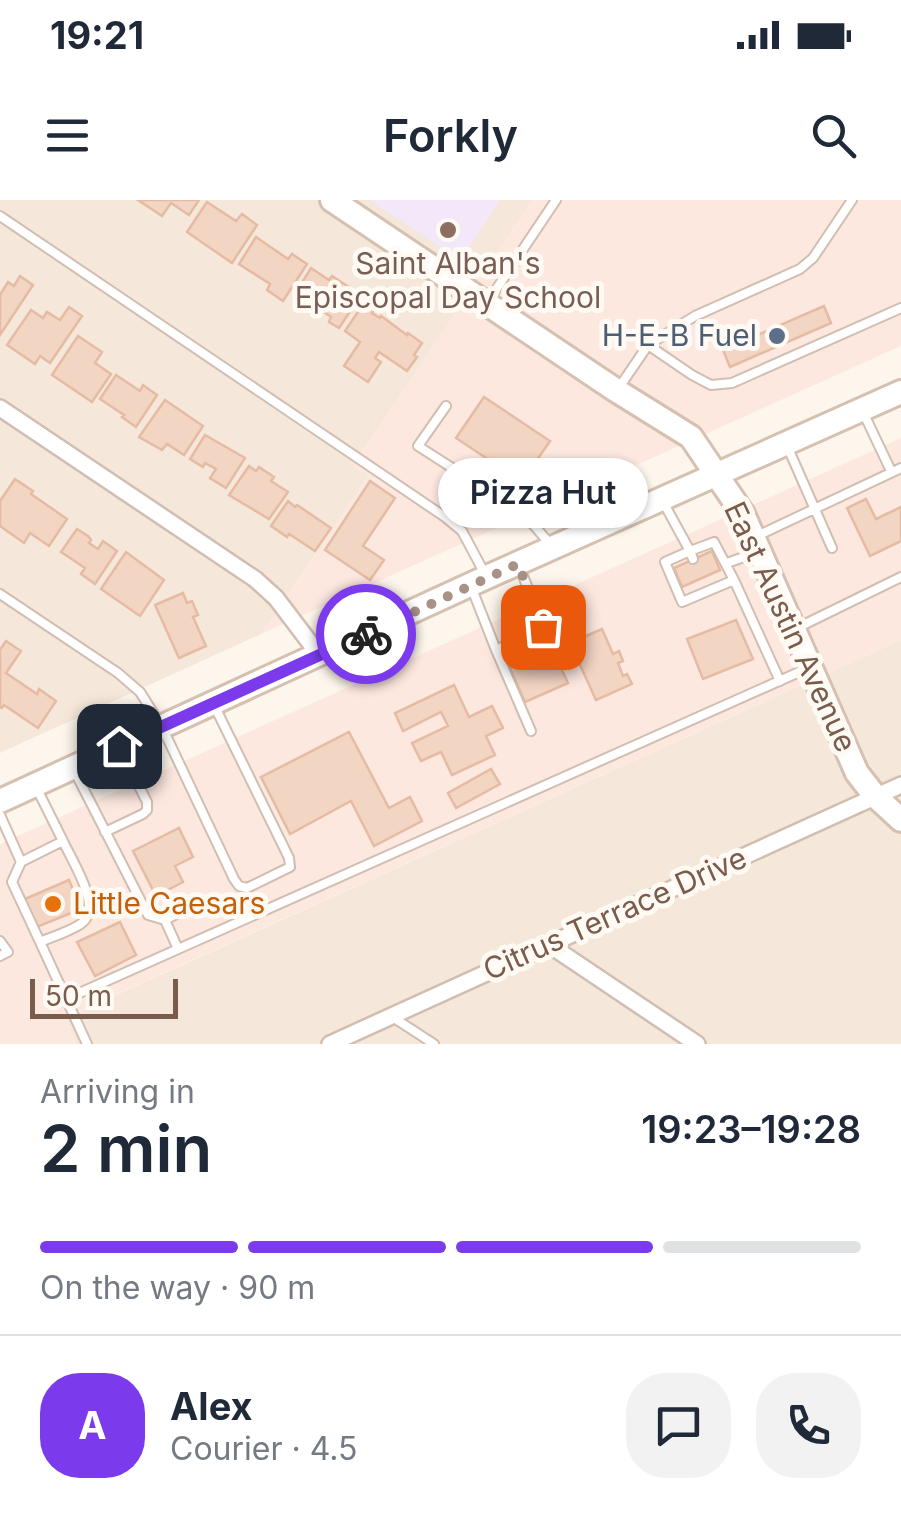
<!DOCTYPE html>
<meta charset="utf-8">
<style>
:root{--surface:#fff;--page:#f2f2f3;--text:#1f2937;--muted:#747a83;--line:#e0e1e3;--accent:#7c3aed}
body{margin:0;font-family:Inter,sans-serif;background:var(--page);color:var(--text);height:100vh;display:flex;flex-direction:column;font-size:38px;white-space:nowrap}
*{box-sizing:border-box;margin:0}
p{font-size:32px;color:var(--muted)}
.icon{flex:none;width:55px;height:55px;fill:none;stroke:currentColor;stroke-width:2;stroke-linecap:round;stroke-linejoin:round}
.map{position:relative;height:844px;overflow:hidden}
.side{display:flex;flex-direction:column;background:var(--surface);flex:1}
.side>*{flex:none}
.scale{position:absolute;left:30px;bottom:25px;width:148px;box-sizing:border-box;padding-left:10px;border:5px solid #7a5c4d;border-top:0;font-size:28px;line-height:35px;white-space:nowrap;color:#7a5c4d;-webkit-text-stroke:8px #fffaf3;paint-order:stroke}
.pin{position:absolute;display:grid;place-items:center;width:85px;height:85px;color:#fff;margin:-42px;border-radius:20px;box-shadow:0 5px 15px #0006}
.courier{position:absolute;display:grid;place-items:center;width:100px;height:100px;margin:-50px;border:8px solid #7c3aed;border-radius:50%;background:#fff;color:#222;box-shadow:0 2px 12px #0007}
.bubble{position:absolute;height:70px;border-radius:35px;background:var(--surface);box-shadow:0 2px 8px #0004;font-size:32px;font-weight:600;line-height:70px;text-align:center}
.head em{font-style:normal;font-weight:600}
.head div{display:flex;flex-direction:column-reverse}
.head{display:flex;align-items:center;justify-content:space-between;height:170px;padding:0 40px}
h1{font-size:65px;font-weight:600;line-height:75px}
.bar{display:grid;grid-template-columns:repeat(4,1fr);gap:15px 10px;align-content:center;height:120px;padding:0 40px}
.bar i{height:12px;border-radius:8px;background:var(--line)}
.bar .current{background:var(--accent)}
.bar p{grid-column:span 4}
.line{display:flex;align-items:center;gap:25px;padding:0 40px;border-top:2px solid var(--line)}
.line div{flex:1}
.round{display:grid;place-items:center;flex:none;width:105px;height:105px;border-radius:40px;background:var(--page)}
.status{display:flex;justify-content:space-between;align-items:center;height:70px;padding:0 50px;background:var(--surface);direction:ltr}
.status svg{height:28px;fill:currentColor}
header{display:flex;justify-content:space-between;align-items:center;height:130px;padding:0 40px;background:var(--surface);font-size:45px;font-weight:600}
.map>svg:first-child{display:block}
.residential{fill:#f5e8da}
.commercial{fill:#fde8e0}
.education{fill:#f3e8fa}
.building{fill:#f3d5c3;stroke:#e6bba3;stroke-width:2.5}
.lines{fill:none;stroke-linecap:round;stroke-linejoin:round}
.lane-casing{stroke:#d1beb0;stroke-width:12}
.street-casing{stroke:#d1beb0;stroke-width:20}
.secondary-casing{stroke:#d6c0b0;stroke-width:28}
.lane{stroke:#fff;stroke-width:8}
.street{stroke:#fff;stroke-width:15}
.secondary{stroke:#fff;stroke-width:22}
.done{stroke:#a89285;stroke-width:10;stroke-dasharray:0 18}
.route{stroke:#7c3aed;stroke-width:12}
.education-dot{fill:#8d6e63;stroke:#fffaf3;stroke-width:4}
.service-dot{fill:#5c6f8a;stroke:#fffaf3;stroke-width:4}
.food-dot{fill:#e8710a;stroke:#fffaf3;stroke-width:4}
.labels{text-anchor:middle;stroke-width:10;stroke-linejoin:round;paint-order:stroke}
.education-label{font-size:30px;fill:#785e54;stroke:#fffaf3}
.service-label{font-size:30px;fill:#4e5e75;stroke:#fffaf3;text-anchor:end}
.street-label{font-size:30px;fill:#7a5c4d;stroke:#fffaf3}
.food-label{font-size:30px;fill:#c56008;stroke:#fffaf3;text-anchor:start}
</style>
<div class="status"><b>19:21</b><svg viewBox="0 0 49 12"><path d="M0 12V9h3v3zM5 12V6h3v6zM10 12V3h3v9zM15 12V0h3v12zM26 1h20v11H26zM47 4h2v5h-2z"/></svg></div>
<header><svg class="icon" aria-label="menu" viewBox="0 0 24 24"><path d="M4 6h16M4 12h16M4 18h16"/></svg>Forkly<svg class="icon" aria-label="search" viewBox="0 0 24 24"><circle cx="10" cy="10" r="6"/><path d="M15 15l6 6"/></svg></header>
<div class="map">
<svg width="901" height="844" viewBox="0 0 901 844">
<rect width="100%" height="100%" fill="#fdf6ec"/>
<path class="residential" d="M0 0H370L460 59 500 0H532L354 264 369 275 261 434 0 553Z
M901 440V844H76L65 818Z"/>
<path class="commercial" d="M532 0H901V146L261 434 368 276 353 265Z
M901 238V440L66 817 76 844H0V644Z"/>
<path class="education" d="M370 0H500L460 60Z"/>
<path class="building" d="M138 0H199L189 15 171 3 162 16Z
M207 2 236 21 242 14 257 25 232 63 187 32Z
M256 37 288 59 292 54 307 64 283 101 267 90 270 84 239 64Z
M311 68 329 80 332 76 361 95 339 128 329 122 331 117 312 104 315 100 298 89Z
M20 76 33 85 0 135V95L8 82 14 86Z
M364 103 374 110 372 113 380 118 381 116 407 135 408 133 422 143 414 155 417 157 407 171 379 152 375 158 381 162 368 182 344 166 360 142 345 131Z
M824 106 831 123 730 167 723 150Z
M69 107 82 116 50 163 40 156 35 164 7 145 31 110 43 118 47 112 60 120Z
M78 136 102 152 95 163 111 174 92 202 52 175Z
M116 175 140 191 143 185 157 195 136 227 122 217 124 215 100 199Z
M484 197 550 241 522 282 456 238Z
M165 200 203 226 184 255 167 244 162 250 139 237Z
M205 235 245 258 226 288 210 278 216 269 205 263 203 267 190 259Z
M249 266 256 271 259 267 274 277 271 281 288 292 269 319 229 295Z
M15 279 33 291 31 294 67 319 49 346 30 333 24 343 0 326V301Z
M370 281 395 298 363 346 384 360 370 380 325 350Z
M866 299 876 319 901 307V341L870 356 847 308Z
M288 301 295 307 297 305 331 328 315 351 289 334 287 337 271 326Z
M77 329 88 336 91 340 89 343 98 349 103 341 117 351 95 384 81 374 85 368 61 352Z
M712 351 720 370 682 387 674 368Z
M126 352 164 380 140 416 101 389Z
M183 393 187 403 192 401 198 415 193 417 206 446 179 458 155 405Z
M736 420 753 459 703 479 687 439Z
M602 429 613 454 619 451 623 461 618 463 623 476 627 474 632 484 596 500 570 443Z
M6 441 21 451 6 473 37 494 39 489 56 501 38 528 4 505 2 508 0 507V450Z
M552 449 568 483 525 502 510 468Z
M454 485 469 517 492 506 503 528 486 536 495 555 452 575 441 552 421 561 412 543 448 526 441 512 403 531 395 513Z
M349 532 389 608 410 597 422 621 374 646 351 601 290 634 261 577Z
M491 569 500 584 456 608 448 593Z
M179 628 193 657 175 666 183 682 156 696 133 651Z
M69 680 81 709 37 727 25 699Z
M120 722 136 755 95 776 77 742Z"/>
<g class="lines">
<g class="lane-casing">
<path id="lane" d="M0 16 445 317 462 331 486 376
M489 100 556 0
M648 145 692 175 711 185 732 183 901 108
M618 189 648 145 695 116 800 69 813 58 852 0
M446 206 418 246 524 314 551 345
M863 212 891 271
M788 248 832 348
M662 300 690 351 714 342 734 380 682 402 665 362 690 351 693 359
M515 310 572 268 616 314
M757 336 901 268
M727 363 755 353
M734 380 780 481
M472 389 496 450 543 427 520 368
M0 394 118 473 140 492 162 527 234 679 239 686 247 688 290 667 289 658 214 505
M797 428 901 377
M496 450 531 531
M75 572 148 715 165 720 196 704
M36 587 63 641
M0 615 21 662
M105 632 143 614 147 610V602L121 551
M165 720 178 749
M0 741 8 752 0 756
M40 742 12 682 21 662 63 641C71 659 102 706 83 722 73 731 53 736 40 742L87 844
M66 799 806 469
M394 818 434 844"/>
</g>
<g class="street-casing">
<path id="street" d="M0 208 255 379 276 398 320 456
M548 744 697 844
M330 844 901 585"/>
</g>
<g class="secondary-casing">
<path id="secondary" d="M332 0 617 191 691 237 743 314 857 573 875 596 901 620
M0 601 487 377 901 192"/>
</g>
<use href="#lane" class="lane"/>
<use href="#street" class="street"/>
<use href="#secondary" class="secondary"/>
</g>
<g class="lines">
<path class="done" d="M366 434 518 364 543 427"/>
<path class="route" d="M119 546 366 434"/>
</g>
<circle class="education-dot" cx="448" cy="30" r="10"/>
<circle class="service-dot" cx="777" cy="136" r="10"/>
<circle class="food-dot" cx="53" cy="704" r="10"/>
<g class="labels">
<g class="education-label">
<text x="448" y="74">Saint Alban's<tspan x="448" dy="34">Episcopal Day School</tspan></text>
</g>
<g class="service-label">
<text x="757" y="146">H-E-B Fuel</text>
</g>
<g class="street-label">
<text transform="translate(790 427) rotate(65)" y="10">East Austin Avenue</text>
<text transform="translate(615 714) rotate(-24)" y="10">Citrus Terrace Drive</text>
</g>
<g class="food-label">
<text x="73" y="714">Little Caesars</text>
</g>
</g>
</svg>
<div class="scale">50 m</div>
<div class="pin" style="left:543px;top:427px;background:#ea580c"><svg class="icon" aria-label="bag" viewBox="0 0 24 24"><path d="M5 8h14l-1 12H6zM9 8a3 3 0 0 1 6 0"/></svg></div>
<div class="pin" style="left:119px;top:546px;background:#1f2937"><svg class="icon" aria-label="home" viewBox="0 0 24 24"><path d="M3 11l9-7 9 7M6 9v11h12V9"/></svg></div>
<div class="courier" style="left:366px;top:434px"><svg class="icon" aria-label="bike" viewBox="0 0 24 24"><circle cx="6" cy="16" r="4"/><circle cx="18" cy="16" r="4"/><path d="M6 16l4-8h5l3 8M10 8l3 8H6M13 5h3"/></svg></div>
<div class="bubble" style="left:438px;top:258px;width:210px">Pizza Hut</div>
</div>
<section class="side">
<div class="head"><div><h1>2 min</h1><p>Arriving in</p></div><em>19:23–19:28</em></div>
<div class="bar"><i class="current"></i><i class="current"></i><i class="current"></i><i></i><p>On the way · 90 m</p></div>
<div class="line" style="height:180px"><b class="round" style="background:var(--accent);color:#fff">A</b><div><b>Alex</b><p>Courier · 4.5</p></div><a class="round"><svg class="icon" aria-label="chat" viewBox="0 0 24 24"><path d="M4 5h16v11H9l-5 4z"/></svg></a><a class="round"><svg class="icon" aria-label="phone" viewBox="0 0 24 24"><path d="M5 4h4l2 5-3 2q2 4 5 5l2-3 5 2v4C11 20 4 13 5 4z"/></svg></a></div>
</section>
